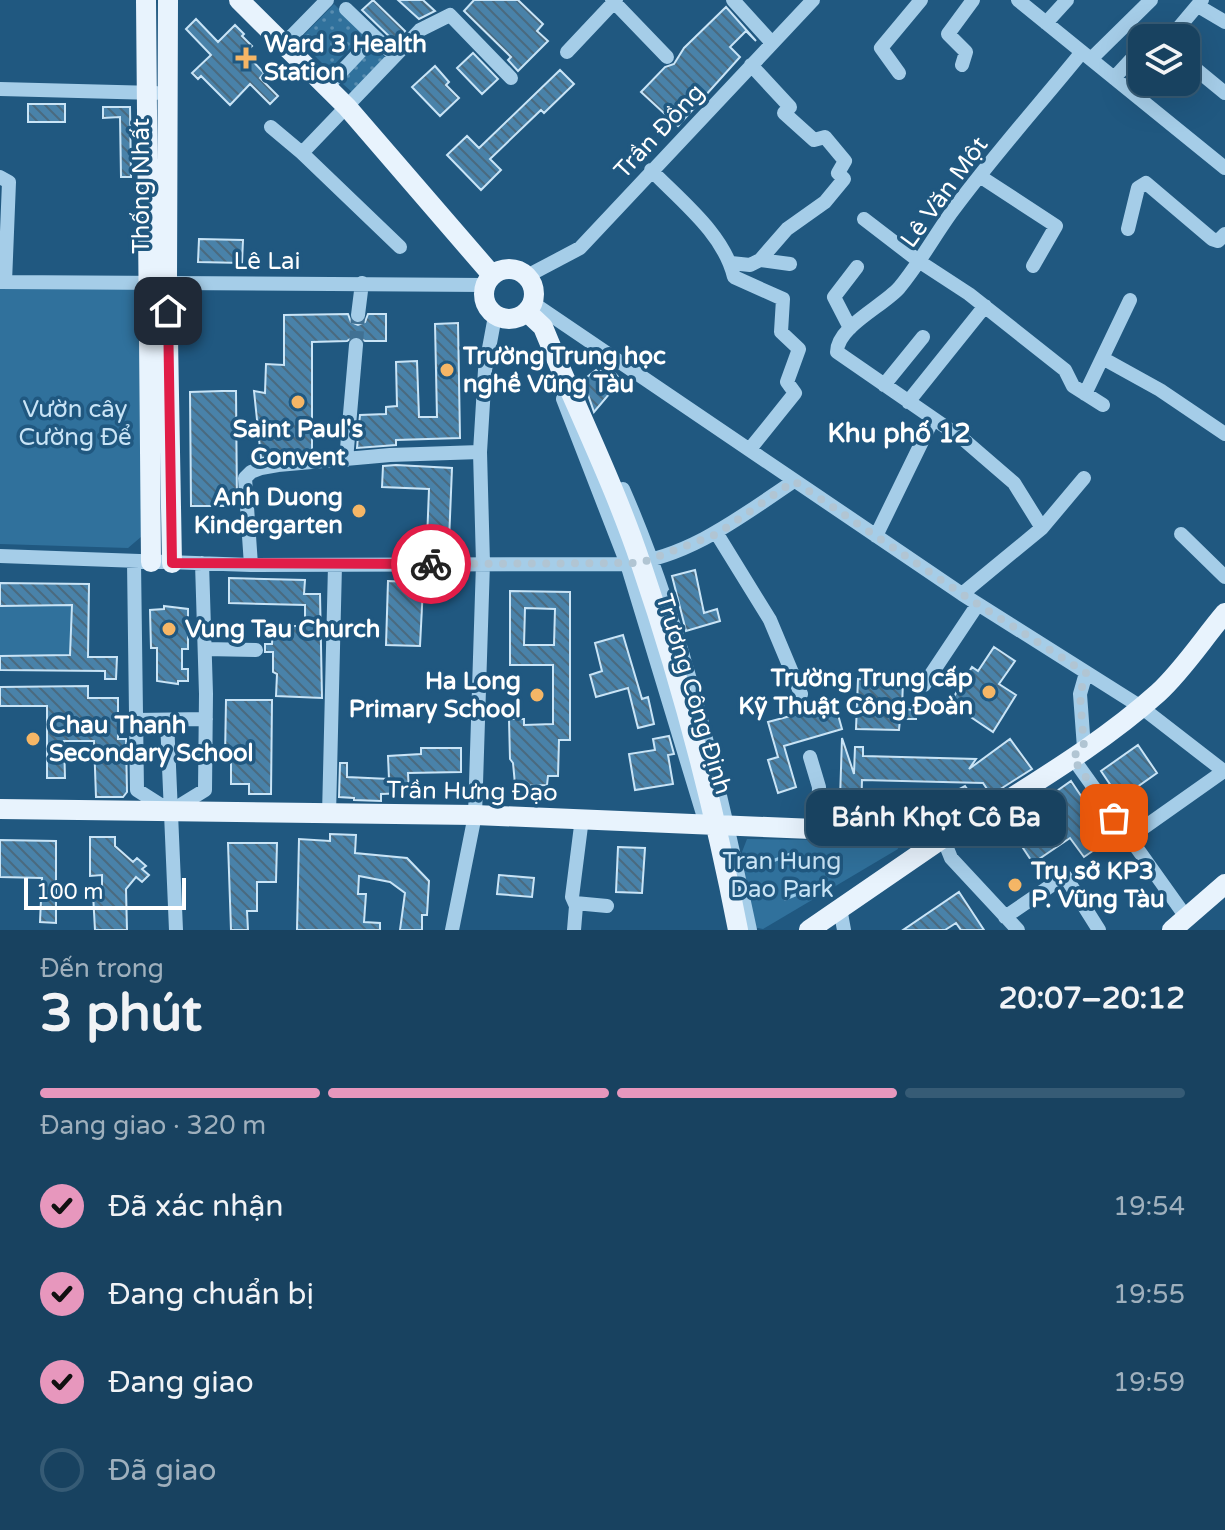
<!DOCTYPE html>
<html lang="vi">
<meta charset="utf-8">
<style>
:root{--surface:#184260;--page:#254d69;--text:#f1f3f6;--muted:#9fb0bd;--line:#365b75;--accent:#e797bd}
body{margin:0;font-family:"Varela Round",sans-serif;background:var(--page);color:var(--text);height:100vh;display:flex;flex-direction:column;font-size:30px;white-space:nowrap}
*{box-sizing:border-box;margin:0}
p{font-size:26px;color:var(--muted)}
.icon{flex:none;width:44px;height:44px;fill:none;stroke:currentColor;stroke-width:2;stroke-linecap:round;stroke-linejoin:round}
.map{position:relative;height:930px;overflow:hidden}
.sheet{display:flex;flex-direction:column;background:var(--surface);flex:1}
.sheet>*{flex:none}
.buttons{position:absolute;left:1128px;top:24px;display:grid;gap:16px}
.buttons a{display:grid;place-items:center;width:72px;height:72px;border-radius:16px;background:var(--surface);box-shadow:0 8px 32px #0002,0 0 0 2px var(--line);font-size:40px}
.scale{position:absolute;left:24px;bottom:20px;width:162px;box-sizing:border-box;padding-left:8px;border:4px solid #fff;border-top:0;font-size:22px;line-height:28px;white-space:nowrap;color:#fff;-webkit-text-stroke:6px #205880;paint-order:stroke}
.pin{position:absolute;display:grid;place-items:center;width:68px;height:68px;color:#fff;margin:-34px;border-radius:16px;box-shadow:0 4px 12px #0006}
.courier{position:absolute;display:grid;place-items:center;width:80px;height:80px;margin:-40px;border:6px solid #e11d48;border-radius:50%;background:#fff;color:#222;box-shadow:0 2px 10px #0007}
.bubble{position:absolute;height:56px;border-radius:16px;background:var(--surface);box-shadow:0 8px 32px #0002,0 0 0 2px var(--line);font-size:26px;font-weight:700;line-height:56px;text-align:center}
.overview em{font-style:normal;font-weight:700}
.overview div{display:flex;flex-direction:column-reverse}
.overview{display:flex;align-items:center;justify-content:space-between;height:136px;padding:0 40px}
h1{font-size:52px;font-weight:700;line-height:60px}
.bar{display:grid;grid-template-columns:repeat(4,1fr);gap:12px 8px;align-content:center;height:96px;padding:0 40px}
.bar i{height:10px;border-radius:6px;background:var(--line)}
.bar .active{background:var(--accent)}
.bar p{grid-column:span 4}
ol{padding:0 40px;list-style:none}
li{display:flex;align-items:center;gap:24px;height:88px}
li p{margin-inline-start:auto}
li .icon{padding:8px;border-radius:50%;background:var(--accent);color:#111;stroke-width:4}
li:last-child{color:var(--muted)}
li i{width:44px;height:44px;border:4px solid var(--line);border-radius:50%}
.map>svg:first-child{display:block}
.grass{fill:url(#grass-dots)}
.park{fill:#30719c}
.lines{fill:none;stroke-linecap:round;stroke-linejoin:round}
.stream{stroke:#99cae9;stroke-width:3}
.building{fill:url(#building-back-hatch);stroke:#c9e4f6;stroke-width:2;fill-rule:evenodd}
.minor-tunnel{stroke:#417193;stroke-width:14;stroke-dasharray:14 7;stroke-linecap:butt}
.minor{stroke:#a5cde8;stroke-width:14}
.major{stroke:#e8f3fd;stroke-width:20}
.done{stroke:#b1c5d3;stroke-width:8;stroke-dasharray:0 14.4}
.route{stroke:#e11d48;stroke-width:10}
.poi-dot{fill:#f5b666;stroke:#205880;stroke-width:3}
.labels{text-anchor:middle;stroke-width:7;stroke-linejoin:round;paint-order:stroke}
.poi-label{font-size:24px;font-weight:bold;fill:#fff;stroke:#205880;text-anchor:start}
.street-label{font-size:24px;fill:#fff;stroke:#205880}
.park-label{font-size:24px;fill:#c9e4f6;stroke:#205880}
.neighbourhood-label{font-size:26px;font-weight:bold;fill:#fff;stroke:#205880}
</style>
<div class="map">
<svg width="1225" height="930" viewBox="0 0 1225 930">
<defs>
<pattern id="grass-dots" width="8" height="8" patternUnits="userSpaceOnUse" patternTransform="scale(2)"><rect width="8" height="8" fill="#30719c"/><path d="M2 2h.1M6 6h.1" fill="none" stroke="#598db0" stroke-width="1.8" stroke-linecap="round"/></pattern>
<pattern id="building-back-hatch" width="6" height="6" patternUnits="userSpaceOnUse" patternTransform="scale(2)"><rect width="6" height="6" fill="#4982a9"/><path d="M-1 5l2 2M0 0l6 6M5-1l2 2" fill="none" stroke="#4a6a7f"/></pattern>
</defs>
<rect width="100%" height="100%" fill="#205880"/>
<path class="grass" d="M334 4 364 34 329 70 299 40Z
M365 39 386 58 353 93 333 75Z"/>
<path class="park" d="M132 281 149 304 148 531 128 548 0 544V286Z
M72 605 70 655 0 656V606Z
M747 839 896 841 898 849 763 929 753 927 742 852Z"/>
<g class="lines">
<path class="stream" d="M770 862 793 853
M785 899 810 889"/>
</g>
<path class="building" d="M373 0 405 31 395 42 362 10Z
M398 0H423L435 11 419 19Z
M474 0H518L543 24 537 31 548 41 518 71 508 60 511 57 464 11Z
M726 7 756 41 746 31 730 47 740 57 678 126 641 92 665 67 674 64 684 48Z
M196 19 218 42 235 25 244 34 242 36 252 46 245 53 264 73 260 78 278 96 270 104 250 84 230 105 201 76 198 79 192 73 211 55 186 29Z
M473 53 498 79 482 94 457 68Z
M435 66 449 82 446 85 459 98 440 116 412 87Z
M560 70 574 84 544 113 541 110 490 159 501 170 481 190 447 155 467 136 479 148Z
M28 104H65V122H28Z
M103 107H130L131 177H121L120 117 103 118Z
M199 239 243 240 242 263 198 262Z
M348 314 351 322 358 325 365 322 368 314H386V341H365L356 335 347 341 312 342V452L261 458 254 391 265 393 266 364 284 365V315Z
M458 323 460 438 396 440V445L357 448 360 415 386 414V407L397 406 396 362 417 361 419 417H437L435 324Z
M604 368H610L621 380 594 412 583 380 596 370 599 373Z
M222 391H236L237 506H191L190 392Z
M396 465 452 468 449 541 427 540 429 489 382 487 383 466Z
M695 570 704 613 717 609 720 621 686 631 672 576Z
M229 578 305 580 304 594H320L322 698 276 696 277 674 273 672V652H265V644H272L273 626H305V605L229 603Z
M388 581 410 582 409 586 423 587 420 646 386 645Z
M0 583 89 584 88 657H117L116 679H105V671L0 670V656L70 655 72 605 0 606Z
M510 591 570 592V740H559L558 776H548L547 785 520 786 515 784 513 763 510 759 509 719H524V725L553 724V665H510ZM525 608 555 609 554 645H524Z
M164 606 188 609V649H182V669H188V681H178V684L157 681V648H151L150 610 164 609Z
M623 635 642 699 648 697 654 724 638 728 628 688 596 697 590 675 602 671 595 643Z
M994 647 1015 661 999 684 1016 695 993 732 950 703 972 667 978 671Z
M858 679 903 681 902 709 916 710V719H900L899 730 856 729Z
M88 686V698H118V739H126L127 792 123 797H96L94 741H64L65 778H47V706H0V687Z
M226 700H272L271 794H249V784H231V758H225Z
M835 704 842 729 784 746 796 787 778 793 768 760 778 757 768 722Z
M669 736 674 754 668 755 673 784 635 790 629 754 655 750 653 739Z
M842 738 854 774 855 747H863V756L976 759 969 769 1010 739 1032 769 991 795 983 783 862 780 861 815 828 814 829 799H840Z
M1138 745 1157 773 1120 799 1101 771Z
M421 748H461V772L408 773 409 793 381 794V801L354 800V798L339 797 340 763H347V777L389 779 388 756 421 754Z
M1071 781 1110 839 1084 857 1070 838 1033 863 1017 839 1054 814 1044 800Z
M965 786 973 797 954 810 948 795Z
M330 834 356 835 355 853 407 858 429 881 427 915H422V930H400L405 893 390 882 359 876 358 894H366L364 922 380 923V930H297L299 839 330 841Z
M90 837H115V846L133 862 137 858 146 866 142 869 149 875 142 882 136 877 126 889 127 930H95L93 894 102 893V875L90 876Z
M0 840 56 841V923L40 922 42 878 0 877Z
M228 843H277L276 882H257V911H247L248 930H231Z
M618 847 645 848 642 893 616 892Z
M499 875 534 878 532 897 497 894Z
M959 892 984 930H961L956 923 945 930H903Z"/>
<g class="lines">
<path class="minor-tunnel" d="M356 345 358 315"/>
<path class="minor" d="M612 0 667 57
M733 0 772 43
M1018 0 1225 168
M1198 6 1225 22
M346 9 395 56
M1046 23 1067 0
M1170 38 1202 0
M284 44 327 0
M567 52 616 0
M1091 59 1151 0
M1186 61 1225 93
M962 65 966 52 948 34 973 0
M899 73 881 48 921 0
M1114 78 1139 51 1142 52
M327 87 374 37
M0 89 156 93
M271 127 302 153 400 247
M302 153 420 30 450 15 511 78
M651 170C681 201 724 234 734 277L783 299 781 332 799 349 787 382 795 393 750 449
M0 177 9 182 5 282
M981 177 1056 226 1033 266
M864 219 920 262 969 294 1065 370 1073 386 1103 405
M1128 229 1138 188 1146 183 1212 239 1218 241 1225 234
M760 260 790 264
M731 263 750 265 760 260 787 229 825 202 844 179 838 173 845 161 825 137 814 140 784 113 790 107 751 65
M527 276 580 248 813 0
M0 282 485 285
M533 303 962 594 1141 707 1225 772
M358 315 362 283
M850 328 834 297 857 267
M1104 359 1160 390 1225 434
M884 385 923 337
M573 391 569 390 563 399 627 564 706 824
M1085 394 1130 300
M908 402 985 306
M346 460 356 345
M623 489C683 626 719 784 750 930
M1042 528 1014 483 963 439 837 352C837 327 883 306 899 288 919 264 933 238 951 213 992 157 1039 105 1082 52
M717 534 770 620 801 694
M1181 534 1225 577
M876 536 933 419
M0 556 251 565 627 564C690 557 743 515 794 481
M134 562 137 790 170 811
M251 565 245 478 251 472 261 468 278 465 390 455 480 452
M962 594 1042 528 1084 478
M205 649 256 650
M924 685 978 604
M135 720 206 719
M167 720 176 930
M1084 748 1080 694 1086 673
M810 757 819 787 818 829
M1072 757 1186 917
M171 811 205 790 206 694 202 563
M329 815 335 565
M943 838 951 858 1018 930
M1129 838 1224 771
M575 903 607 906
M840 908 844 930
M1005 917 1065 876 1099 930
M452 930 475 815 483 563 480 452 485 370 495 316
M574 930 576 906 572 897 582 818"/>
<path class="major" d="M146 0 151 562
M168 0 167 282 172 563
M239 0 347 107 492 275
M484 294a25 25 0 1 1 50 0a25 25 0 1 1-50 0Z
M527 312 543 327C575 406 614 483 641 564 682 684 714 806 738 930
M0 809 475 815 910 833 943 838
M809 930 943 838 961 830C1027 787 1099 746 1158 693 1183 670 1203 639 1225 613
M1172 930 1225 884"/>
</g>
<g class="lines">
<path class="done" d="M431 564 641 563 717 534 794 481 962 594 1086 673 1080 694 1084 748 1072 757 1114 818"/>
<path class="route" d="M168 311 172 563 431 564"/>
</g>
<g class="poi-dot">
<path d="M242 46h8v8h8v8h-8v8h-8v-8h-8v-8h8z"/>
<circle cx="447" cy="370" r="8"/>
<circle cx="298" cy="402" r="8"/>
<circle cx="359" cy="511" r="8"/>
<circle cx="169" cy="629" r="8"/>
<circle cx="989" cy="692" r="8"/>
<circle cx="537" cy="695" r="8"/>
<circle cx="33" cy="739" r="8"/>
<circle cx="1015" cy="885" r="8"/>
</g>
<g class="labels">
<g class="poi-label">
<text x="264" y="52">Ward 3 Health<tspan x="264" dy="28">Station</tspan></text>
<text x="463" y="364">Trường Trung học<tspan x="463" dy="28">nghề Vũng Tàu</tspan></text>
<text x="298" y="437" text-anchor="middle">Saint Paul's<tspan x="298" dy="28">Convent</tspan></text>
<text x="343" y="505" text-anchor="end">Anh Duong<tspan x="343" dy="28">Kindergarten</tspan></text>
<text x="185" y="637">Vung Tau Church</text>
<text x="973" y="686" text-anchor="end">Trường Trung cấp<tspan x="973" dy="28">Kỹ Thuật Công Đoàn</tspan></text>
<text x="521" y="689" text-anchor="end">Ha Long<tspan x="521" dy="28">Primary School</tspan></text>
<text x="49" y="733">Chau Thanh<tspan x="49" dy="28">Secondary School</tspan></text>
<text x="1031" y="879">Trụ sở KP3<tspan x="1031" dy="28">P. Vũng Tàu</tspan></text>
</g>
<g class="street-label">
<text transform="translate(659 131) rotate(-47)" y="8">Trần Đồng</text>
<text transform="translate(141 186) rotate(-90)" y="8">Thống Nhất</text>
<text transform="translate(944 192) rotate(-54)" y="8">Lê Văn Một</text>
<text x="267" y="269">Lê Lai</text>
<text transform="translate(694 694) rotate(73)" y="8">Trương Công Định</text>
<text transform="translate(472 791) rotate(1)" y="8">Trần Hưng Đạo</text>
</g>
<g class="park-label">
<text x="75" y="417">Vườn cây<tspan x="75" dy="28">Cường Để</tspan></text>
<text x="782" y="869">Tran Hung<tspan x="782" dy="28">Dao Park</tspan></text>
</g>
<g class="neighbourhood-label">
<text x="899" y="442">Khu phố 12</text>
</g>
</g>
</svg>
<div class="buttons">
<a><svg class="icon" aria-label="layers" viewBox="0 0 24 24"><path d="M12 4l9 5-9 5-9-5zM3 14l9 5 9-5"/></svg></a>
</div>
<div class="scale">100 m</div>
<div class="pin" style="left:1114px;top:818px;background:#ea580c"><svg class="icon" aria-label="bag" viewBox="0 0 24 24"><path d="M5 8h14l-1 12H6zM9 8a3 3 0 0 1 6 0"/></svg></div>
<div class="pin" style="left:168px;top:311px;background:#1f2937"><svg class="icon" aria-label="home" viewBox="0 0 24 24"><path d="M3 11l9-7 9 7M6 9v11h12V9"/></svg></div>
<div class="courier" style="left:431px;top:564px"><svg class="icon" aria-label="bike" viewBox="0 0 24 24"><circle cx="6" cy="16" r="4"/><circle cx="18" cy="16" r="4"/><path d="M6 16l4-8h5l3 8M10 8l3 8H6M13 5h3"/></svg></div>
<div class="bubble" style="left:806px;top:790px;width:260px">Bánh Khọt Cô Ba</div>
</div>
<section class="sheet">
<div class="overview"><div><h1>3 phút</h1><p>Đến trong</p></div><em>20:07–20:12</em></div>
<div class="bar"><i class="active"></i><i class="active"></i><i class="active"></i><i></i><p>Đang giao · 320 m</p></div>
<ol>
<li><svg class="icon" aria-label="check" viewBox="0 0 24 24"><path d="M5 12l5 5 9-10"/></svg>Đã xác nhận<p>19:54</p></li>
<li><svg class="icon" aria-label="check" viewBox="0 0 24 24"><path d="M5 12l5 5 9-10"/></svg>Đang chuẩn bị<p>19:55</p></li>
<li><svg class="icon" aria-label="check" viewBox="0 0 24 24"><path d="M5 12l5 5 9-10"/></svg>Đang giao<p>19:59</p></li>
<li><i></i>Đã giao</li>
</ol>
</section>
